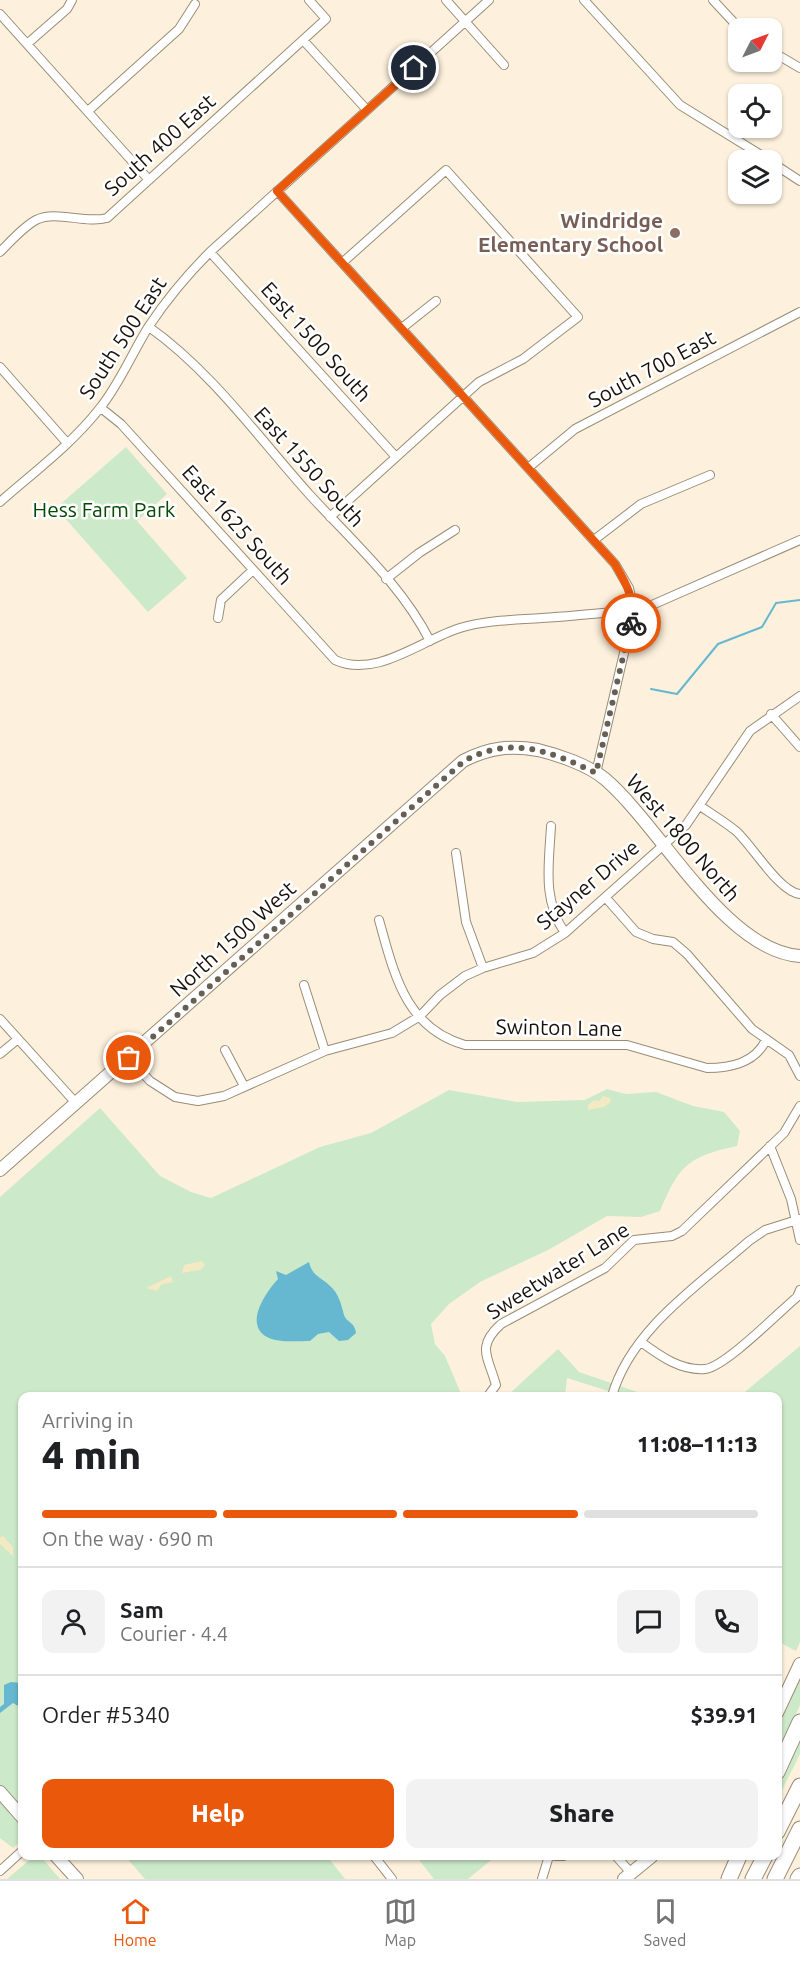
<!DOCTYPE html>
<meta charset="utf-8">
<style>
:root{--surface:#fff;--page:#f2f2f2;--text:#202124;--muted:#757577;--line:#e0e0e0;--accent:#ea580c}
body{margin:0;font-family:Ubuntu,sans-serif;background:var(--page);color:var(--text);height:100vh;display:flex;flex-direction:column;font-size:22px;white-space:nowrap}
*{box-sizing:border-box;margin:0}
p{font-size:20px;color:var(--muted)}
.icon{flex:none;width:33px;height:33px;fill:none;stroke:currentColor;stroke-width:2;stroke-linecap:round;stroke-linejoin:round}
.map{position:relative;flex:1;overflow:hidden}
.side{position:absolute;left:18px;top:1392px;width:764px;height:468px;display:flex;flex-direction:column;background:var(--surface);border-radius:12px;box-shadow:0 2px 4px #0004}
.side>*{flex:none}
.needle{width:39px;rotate:48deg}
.controls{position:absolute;left:728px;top:18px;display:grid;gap:12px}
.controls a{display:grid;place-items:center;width:54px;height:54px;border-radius:12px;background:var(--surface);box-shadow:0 2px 4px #0004;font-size:30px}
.pin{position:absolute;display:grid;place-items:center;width:51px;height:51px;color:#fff;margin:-26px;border:3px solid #fff;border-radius:50%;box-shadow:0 2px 6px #0007}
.courier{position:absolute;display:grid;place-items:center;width:60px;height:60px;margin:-30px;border:4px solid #ea580c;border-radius:50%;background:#fff;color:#222;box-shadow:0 2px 8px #0007}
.summary em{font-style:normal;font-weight:800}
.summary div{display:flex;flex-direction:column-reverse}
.summary{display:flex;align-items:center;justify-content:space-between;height:102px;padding:0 24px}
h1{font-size:39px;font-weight:800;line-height:45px}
.bar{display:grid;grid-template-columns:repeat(4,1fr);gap:9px 6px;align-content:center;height:72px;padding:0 24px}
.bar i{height:8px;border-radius:4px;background:var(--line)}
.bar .active{background:var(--accent)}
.bar p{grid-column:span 4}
.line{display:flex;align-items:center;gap:15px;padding:0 24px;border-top:2px solid var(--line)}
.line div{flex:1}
.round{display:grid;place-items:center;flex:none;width:63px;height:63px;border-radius:12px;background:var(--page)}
.action{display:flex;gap:12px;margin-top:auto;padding:12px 24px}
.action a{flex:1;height:69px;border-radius:12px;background:var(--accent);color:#fff;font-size:24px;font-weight:800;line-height:69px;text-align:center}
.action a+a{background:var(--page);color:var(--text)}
.menu{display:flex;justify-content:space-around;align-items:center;height:84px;border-top:2px solid var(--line);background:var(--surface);font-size:16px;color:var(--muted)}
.menu a{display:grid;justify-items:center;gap:3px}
.menu .active{color:var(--accent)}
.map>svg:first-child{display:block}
.green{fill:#cce9c9}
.sand{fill:#f3e9c3}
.water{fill:#66b7d0}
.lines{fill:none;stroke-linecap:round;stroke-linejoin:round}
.stream{stroke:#66b7d0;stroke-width:2}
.street-casing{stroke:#9a8c76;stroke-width:10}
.secondary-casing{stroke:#9a8c76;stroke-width:14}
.highway-casing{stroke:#9a8c76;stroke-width:17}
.street{stroke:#fff;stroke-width:8}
.secondary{stroke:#fff;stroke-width:12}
.highway{stroke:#fff;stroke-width:15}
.done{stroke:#685f53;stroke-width:6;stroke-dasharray:0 10.8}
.route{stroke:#ea580c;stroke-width:8}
.education-dot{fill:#8d6e63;stroke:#fff;stroke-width:2}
.labels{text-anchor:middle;stroke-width:5;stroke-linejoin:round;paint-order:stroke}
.street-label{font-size:21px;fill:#171109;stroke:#fff}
.education-label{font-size:21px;font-weight:bold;fill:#785e54;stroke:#fff;text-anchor:end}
.park-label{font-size:21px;fill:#054902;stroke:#fff}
</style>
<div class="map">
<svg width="800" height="1879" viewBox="0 0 800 1879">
<rect width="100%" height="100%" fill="#fdf1dd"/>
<path class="green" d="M126 447 167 494 137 521 187 578 148 612 56 508Z
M607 1089 626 1094 656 1092 693 1106 724 1112 740 1131 737 1146C687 1157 680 1165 660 1211L641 1217 607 1216 550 1249 480 1282 449 1304 431 1324 435 1344 445 1356 462 1396H22V1840L13 1848 0 1838V1197L100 1108 160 1176 191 1192 211 1198 320 1147 371 1133 449 1090 517 1102 585 1100Z
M800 1346V1642L796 1651 777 1641V1396H740Z
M558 1349 579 1372 649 1396H624L567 1378 565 1396H507Z
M800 1680V1705L777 1758V1730Z
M800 1732V1754L777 1800V1784Z
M34 1856 42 1858 60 1879H7Z
M125 1856H327L345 1879H145Z
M416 1856H496L468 1879H434Z"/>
<path class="sand" d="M603 1096 610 1098 611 1102 604 1107 588 1110V1105L594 1100 599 1101Z
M202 1261 205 1265 200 1270 182 1273 184 1265Z
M171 1276 173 1282 161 1285 157 1291 146 1288Z
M3 1536 13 1547V1556L0 1544V1537Z"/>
<path class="water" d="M309 1262C312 1276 321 1277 330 1286 339 1294 341 1304 344 1315 347 1323 355 1322 356 1333L348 1340 339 1341 329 1332 318 1334 310 1341C298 1341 278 1343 267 1337 243 1324 267 1291 278 1279L276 1271 286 1275Z
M11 1682 22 1683V1708L13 1703 0 1713V1707L4 1704V1685Z"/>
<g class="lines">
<path class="stream" d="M651 689 677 694 718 644 762 627 776 603 800 600"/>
<g class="street-casing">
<path id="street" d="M446 0 504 65
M584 0 680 105 769 160
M713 0 739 28
M0 14 149 180
M303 40 367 110
M27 44 67 9 72 0
M771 51 800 68
M88 111 179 29 195 4
M771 162 800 181
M277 191 615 564 629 588 634 610 596 773
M0 252C11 241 23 227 36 220 56 210 85 224 107 218L326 19 309 0
M210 252 396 457
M149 327C210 370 259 438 309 494 351 540 402 585 430 641
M402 328 436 301
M0 367 67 443
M101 408 121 424 335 660C376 679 421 640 460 628 486 620 515 620 542 618 573 616 603 613 634 610L652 605 800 540
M528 468 575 429 800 312
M0 502C34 472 72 444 100 408 120 383 132 353 149 326 167 299 187 275 210 252L489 0
M330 517 479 382 523 359 578 317 446 170 342 263
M594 540 641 504 710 475
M386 579 419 553 455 530
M218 618 221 600 253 570
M771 714 800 747
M700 806C712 814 725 822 736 831 752 845 779 892 800 894
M551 826C549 864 542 900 565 933
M456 853 466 922 483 968
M606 898 636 932 653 939 673 942 687 954 752 1029 789 1055 800 1076
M379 920C394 973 405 1028 465 1045H627L707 1068C731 1068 755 1063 766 1040
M304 985 325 1051
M0 1019 75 1102
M225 1050 244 1086
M0 1054 18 1039
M129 1058 150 1081 175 1097 198 1101 224 1096 325 1051 392 1033 420 1016 440 995 465 976 483 968 533 953 565 933 686 825 750 731 800 696
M770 1146 791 1199 800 1240
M641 1342C659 1355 680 1371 705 1369 725 1367 779 1312 797 1297L800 1290
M488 1396 496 1385C488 1356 476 1347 501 1324L605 1268 634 1240 672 1236 682 1231 784 1133 800 1106
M612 1396C631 1329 699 1285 749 1241L765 1230 800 1219
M374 1856 392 1879
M555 1856H564
M616 1856 631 1873
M0 1871 22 1851
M542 1879 549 1856"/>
</g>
<g class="secondary-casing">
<path id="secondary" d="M0 1170 463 761C488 748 510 745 538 750 559 755 588 765 605 779 661 827 725 951 800 956
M777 1713 800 1664
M0 1792 22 1817
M56 1856 77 1879
M624 1879 652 1856"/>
</g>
<g class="highway-casing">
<path id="highway" d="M777 1772 800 1722
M777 1832 800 1786
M729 1879 739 1856
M753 1879 765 1856
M775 1879 800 1829
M798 1879 800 1876"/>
</g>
<use href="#street" class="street"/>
<use href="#secondary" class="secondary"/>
<use href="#highway" class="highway"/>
</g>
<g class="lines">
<path class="done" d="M129 1058 464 761C511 735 550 751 596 773L631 623"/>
<path class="route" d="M414 68 277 191 615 564C626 583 636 600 631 623"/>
</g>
<circle class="education-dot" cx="675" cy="233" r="6"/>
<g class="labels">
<g class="street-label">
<text transform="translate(160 145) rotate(-42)" y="7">South 400 East</text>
<text transform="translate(123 338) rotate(-57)" y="7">South 500 East</text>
<text transform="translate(316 342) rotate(48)" y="7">East 1500 South</text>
<text transform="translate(652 369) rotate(-28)" y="7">South 700 East</text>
<text transform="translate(309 467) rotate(48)" y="7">East 1550 South</text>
<text transform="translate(237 525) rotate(48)" y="7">East 1625 South</text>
<text transform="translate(683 838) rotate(49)" y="7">West 1800 North</text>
<text transform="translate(588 885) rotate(-40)" y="7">Stayner Drive</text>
<text transform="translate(233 939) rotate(-42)" y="7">North 1500 West</text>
<text transform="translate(559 1028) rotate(1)" y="7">Swinton Lane</text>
<text transform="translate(558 1271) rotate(-32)" y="7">Sweetwater Lane</text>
</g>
<g class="education-label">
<text x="663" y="228">Windridge<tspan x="663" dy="24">Elementary School</tspan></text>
</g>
<g class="park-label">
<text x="104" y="517">Hess Farm Park</text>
</g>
</g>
</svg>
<div class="controls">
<a><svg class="needle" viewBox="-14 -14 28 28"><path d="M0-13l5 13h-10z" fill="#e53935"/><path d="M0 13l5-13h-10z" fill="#757577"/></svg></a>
<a><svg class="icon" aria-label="locate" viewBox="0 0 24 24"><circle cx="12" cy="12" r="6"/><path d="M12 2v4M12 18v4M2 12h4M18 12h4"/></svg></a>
<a><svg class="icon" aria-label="layers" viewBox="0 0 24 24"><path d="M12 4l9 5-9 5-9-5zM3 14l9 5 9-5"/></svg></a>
</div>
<div class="pin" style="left:129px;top:1058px;background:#ea580c"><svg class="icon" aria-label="bag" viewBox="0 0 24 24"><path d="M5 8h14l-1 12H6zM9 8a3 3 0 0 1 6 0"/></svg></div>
<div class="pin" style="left:414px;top:68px;background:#1f2937"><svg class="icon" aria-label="home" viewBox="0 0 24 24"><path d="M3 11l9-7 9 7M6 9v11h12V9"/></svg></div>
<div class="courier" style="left:631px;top:623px"><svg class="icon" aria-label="bike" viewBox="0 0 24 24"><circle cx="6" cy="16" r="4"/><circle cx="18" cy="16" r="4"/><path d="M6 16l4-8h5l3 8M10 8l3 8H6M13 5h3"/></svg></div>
<section class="side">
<div class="summary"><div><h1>4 min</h1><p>Arriving in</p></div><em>11:08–11:13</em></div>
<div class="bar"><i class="active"></i><i class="active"></i><i class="active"></i><i></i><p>On the way · 690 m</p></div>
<div class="line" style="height:108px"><a class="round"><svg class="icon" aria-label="person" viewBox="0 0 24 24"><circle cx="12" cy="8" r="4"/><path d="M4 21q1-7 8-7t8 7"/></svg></a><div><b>Sam</b><p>Courier · 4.4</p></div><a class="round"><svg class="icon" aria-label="chat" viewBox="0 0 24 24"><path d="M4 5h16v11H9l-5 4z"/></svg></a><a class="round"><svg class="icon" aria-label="phone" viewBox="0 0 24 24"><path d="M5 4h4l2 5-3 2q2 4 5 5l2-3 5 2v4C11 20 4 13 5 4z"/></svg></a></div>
<div class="line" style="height:78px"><div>Order #5340</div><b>$39.91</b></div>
<div class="action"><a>Help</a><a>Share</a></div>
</section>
</div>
<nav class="menu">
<a class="active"><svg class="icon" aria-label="home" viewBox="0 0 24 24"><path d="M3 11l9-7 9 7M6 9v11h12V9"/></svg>Home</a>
<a><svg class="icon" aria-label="map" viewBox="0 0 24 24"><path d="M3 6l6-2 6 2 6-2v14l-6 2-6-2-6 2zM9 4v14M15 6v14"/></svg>Map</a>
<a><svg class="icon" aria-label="saved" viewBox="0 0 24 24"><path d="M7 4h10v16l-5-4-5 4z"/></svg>Saved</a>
</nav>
